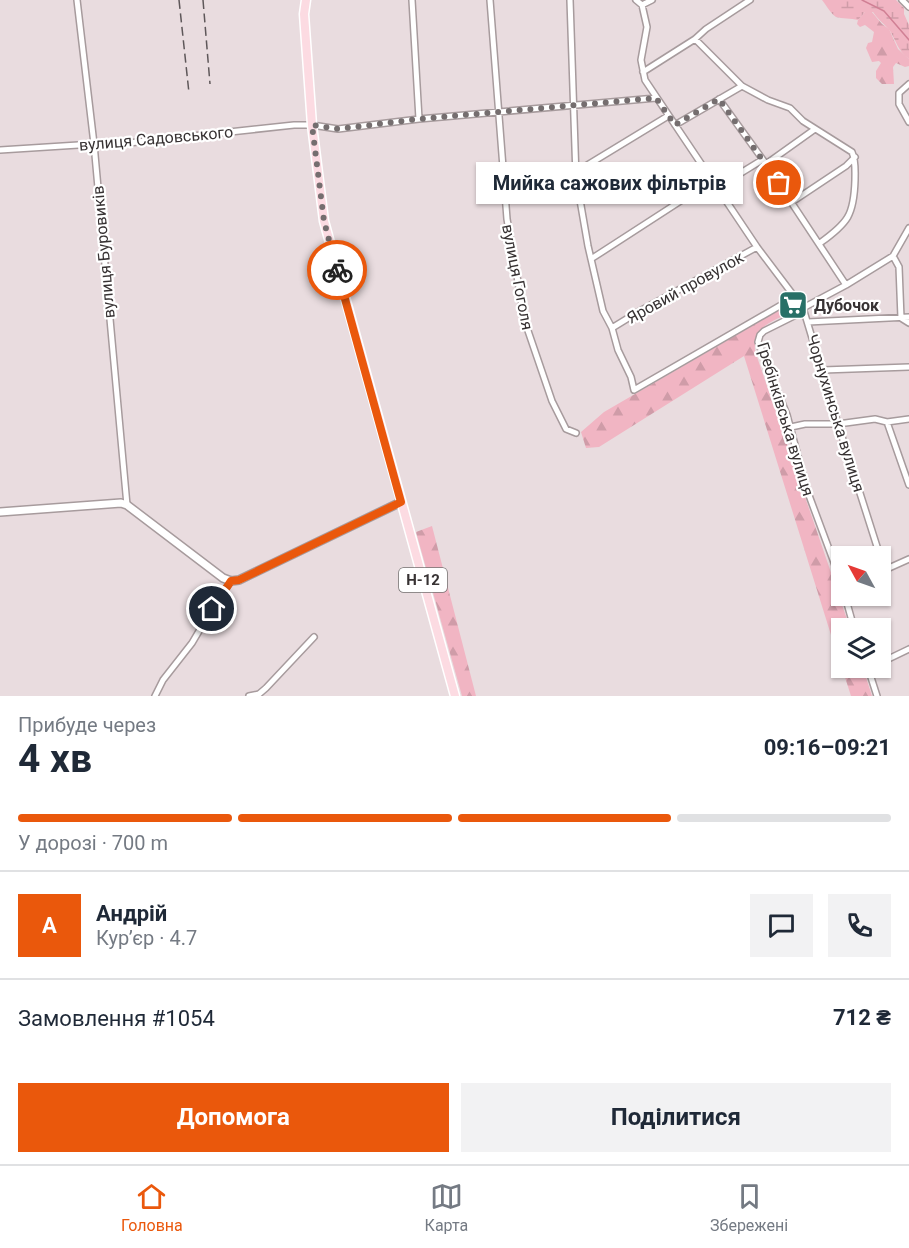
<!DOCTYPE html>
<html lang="uk">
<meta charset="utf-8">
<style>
:root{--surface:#fff;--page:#f2f2f3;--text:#1f2937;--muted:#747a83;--line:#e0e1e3;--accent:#ea580c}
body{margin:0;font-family:Roboto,sans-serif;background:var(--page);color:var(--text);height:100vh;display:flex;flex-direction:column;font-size:22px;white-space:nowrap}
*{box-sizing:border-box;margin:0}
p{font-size:20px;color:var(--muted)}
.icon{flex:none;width:33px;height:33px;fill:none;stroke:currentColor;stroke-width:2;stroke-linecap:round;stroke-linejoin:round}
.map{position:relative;height:696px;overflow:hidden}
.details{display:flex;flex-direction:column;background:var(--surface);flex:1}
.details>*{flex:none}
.needle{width:39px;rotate:310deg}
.fabs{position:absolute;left:831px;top:546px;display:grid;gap:12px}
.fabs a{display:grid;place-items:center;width:60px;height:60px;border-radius:0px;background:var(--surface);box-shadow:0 2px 4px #0004;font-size:30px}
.pin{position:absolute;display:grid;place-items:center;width:51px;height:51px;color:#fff;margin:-26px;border:3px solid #fff;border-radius:50%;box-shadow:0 2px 6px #0007}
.courier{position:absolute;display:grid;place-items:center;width:60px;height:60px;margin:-30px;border:4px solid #ea580c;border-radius:50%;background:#fff;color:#222;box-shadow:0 2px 8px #0007}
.bubble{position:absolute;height:42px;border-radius:0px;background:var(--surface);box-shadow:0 2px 4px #0004;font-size:20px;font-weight:700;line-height:42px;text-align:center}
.head em{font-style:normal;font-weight:700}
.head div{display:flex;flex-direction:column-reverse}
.head{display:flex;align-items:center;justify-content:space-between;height:102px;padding:0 18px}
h1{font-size:39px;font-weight:700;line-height:45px}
.bar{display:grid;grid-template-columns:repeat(4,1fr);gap:9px 6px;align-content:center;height:72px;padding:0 18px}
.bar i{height:8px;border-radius:4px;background:var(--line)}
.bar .on{background:var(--accent)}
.bar p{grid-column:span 4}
.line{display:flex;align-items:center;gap:15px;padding:0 18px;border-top:2px solid var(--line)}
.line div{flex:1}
.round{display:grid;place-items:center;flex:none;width:63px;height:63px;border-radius:0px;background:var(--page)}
.action{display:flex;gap:12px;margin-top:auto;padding:12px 18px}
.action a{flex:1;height:69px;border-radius:0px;background:var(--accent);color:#fff;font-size:24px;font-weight:700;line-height:69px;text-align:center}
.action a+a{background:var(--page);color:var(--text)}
.menu{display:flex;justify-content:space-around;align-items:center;height:84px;border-top:2px solid var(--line);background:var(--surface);font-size:16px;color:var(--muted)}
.menu a{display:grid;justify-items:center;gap:3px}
.menu .on{color:var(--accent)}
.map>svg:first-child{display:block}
.forest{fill:url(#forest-firs)}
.wetland{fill:url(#wetland-marsh)}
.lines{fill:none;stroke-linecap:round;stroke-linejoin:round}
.stream{stroke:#d18095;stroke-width:1.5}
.minor-casing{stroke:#a79b9d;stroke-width:8}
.tertiary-casing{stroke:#a79b9d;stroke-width:10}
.primary-casing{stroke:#fff;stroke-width:11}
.minor{stroke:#fff;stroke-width:5}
.tertiary{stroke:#fff;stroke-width:7}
.primary{stroke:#fcdbe2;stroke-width:8}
.rail{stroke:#5e5759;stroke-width:1.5;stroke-dasharray:9 4.5;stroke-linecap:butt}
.done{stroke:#756e6f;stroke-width:6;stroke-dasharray:0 10.8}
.route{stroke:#ea580c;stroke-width:8}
.labels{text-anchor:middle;stroke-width:4.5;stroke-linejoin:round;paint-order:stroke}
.shield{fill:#fff;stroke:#737070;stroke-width:1.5}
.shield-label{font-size:15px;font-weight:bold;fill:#373233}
.street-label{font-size:16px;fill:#373233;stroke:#fff}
.poi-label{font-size:16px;font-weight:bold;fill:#373233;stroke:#fff;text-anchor:start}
</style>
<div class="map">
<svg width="909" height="696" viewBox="0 0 909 696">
<defs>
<pattern id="forest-firs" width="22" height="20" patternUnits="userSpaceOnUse" patternTransform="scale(1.5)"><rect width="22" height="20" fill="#f1b5c3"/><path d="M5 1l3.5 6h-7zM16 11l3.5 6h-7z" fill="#cf9ca8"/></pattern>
<pattern id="wetland-marsh" width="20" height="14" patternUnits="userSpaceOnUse" patternTransform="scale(1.5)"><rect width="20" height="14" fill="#f1b5c3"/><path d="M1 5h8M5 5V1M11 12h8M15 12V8" fill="none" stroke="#cf9ca8"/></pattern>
</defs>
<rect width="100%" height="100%" fill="#e9dcdf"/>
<path class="forest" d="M871 11 882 24 889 29 898 49 909 59V66L905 67 896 63 893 67 894 84H882L876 78V71L881 63 879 61 872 62 866 48 868 43 872 42 874 32 865 25 860 27 857 24 858 20 865 12Z
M788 305 796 310C775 321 753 324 755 351L850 628H842L841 667 744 356 599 447 586 448 581 432 604 412Z
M432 526 476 696H462L416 532Z
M842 668H863L872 696H851Z"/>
<path class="wetland" d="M822 0H896L904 8V14L909 25V59C897 50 897 42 890 31 885 24 878 20 873 12H865L858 20C851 18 842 19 836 17 831 14 826 5 822 0Z"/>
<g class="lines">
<path class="stream" d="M862 0 884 11 909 40"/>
<g class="minor-casing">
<path id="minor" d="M77 0 94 144 127 505
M412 0 419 119
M490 0 507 219 525 322 552 401 566 429 576 433
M570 0 576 177 588 246 603 311 612 328 618 350 631 377 634 390 795 297
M636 0 642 5 647 27 641 60 645 80 757 247 803 308 838 424 880 556
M902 0 909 7
M642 5 652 0
M695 39 742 86 768 100 790 108 803 121 852 152C856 161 855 171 855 180 854 215 848 223 820 243
M643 72 695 39 706 29 750 0
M909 84 899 93V104L909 122
M719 99 766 164 846 285
M675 125 742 86
M0 150 94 144 101 146 294 125H312L338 129 419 119 656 98
M766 164 815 129
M576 172 668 116
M718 187 762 160
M792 202 846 166 855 157
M893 256 899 267 901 318 909 323
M591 259 713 180
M803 308 846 285 893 256 909 228
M804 311 764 331 760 335 758 342 787 415 807 490 842 584
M808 322 909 317
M612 328 638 312 757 247
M823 370 909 367
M887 422 909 485
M791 427 805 424H838L875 419 887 422 909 419
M880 572 909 559
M845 596 854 628
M880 663 909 649
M868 668 877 696
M155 696 163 680 192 643 212 609 231 581
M249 696 259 694 266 688 314 637"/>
</g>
<g class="tertiary-casing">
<path id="tertiary" d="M0 512 121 503 127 505 223 578 231 581 239 580 401 502"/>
</g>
<g class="primary-casing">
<path id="primary" d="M306 0 304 14 312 125 324 221 455 696"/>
</g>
<use href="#minor" class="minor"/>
<use href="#tertiary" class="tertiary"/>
<use href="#primary" class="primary"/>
<path class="rail" d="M179 0 189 93
M203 0 210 84"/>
</g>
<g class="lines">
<path class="done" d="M337 270 324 221 312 125 338 129 419 119 656 98 675 125 719 99 779 183"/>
<path class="route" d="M212 609 231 581 239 580 401 502 337 270"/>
</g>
<defs>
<g id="supermarket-square" transform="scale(1.5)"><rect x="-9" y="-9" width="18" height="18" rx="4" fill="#287067" stroke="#fff"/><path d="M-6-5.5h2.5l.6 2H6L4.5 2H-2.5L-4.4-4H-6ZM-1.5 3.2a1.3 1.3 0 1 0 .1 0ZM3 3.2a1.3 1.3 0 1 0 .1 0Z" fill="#fff"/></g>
</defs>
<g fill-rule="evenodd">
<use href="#supermarket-square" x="793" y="305"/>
</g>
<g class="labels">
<rect class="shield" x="399" y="568" width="48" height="24" rx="4.5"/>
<g class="shield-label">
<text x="423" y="585">Н-12</text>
</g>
<g class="street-label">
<text transform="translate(156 138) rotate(-5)" y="6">вулиця Садовського</text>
<text transform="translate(103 252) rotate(-95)" y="6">вулиця Буровиків</text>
<text transform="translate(518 277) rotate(79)" y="6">вулиця Гоголя</text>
<text transform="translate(685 287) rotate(-29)" y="6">Яровий провулок</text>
<text transform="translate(836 413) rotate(73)" y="6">Чорнухинська вулиця</text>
<text transform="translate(786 419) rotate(73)" y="6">Гребінківська вулиця</text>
</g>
<g class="poi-label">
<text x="814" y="311">Дубочок</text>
</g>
</g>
</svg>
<div class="fabs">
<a><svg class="needle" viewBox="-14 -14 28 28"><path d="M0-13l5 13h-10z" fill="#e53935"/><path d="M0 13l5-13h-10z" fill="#747a83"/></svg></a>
<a><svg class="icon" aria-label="layers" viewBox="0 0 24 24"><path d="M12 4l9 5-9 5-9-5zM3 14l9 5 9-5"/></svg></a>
</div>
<div class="pin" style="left:779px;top:183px;background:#ea580c"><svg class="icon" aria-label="bag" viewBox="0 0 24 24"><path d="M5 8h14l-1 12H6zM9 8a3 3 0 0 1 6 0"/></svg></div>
<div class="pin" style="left:212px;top:609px;background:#1f2937"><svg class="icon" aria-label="home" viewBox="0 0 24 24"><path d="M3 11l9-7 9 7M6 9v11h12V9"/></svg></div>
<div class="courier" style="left:337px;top:270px"><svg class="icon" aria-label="bike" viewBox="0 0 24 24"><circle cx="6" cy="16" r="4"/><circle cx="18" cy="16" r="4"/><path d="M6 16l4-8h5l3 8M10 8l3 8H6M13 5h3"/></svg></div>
<div class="bubble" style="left:476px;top:162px;width:267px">Мийка сажових фільтрів</div>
</div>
<section class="details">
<div class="head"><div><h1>4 хв</h1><p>Прибуде через</p></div><em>09:16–09:21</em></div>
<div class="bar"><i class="on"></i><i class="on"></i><i class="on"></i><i></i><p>У дорозі · 700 m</p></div>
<div class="line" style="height:108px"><b class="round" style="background:var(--accent);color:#fff">А</b><div><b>Андрій</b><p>Кур’єр · 4.7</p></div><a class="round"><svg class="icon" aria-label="chat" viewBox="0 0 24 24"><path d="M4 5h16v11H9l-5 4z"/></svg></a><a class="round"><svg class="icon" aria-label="phone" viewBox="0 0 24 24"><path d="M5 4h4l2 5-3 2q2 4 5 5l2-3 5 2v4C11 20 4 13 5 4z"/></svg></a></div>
<div class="line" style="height:78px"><div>Замовлення #1054</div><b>712 ₴</b></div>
<div class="action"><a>Допомога</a><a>Поділитися</a></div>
</section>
<nav class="menu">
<a class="on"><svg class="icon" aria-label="home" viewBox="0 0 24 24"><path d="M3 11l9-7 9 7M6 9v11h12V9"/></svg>Головна</a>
<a><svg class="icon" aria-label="map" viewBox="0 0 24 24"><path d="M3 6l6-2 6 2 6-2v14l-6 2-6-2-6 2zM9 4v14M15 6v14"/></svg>Карта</a>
<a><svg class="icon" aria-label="saved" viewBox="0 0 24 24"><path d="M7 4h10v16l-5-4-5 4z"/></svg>Збережені</a>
</nav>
